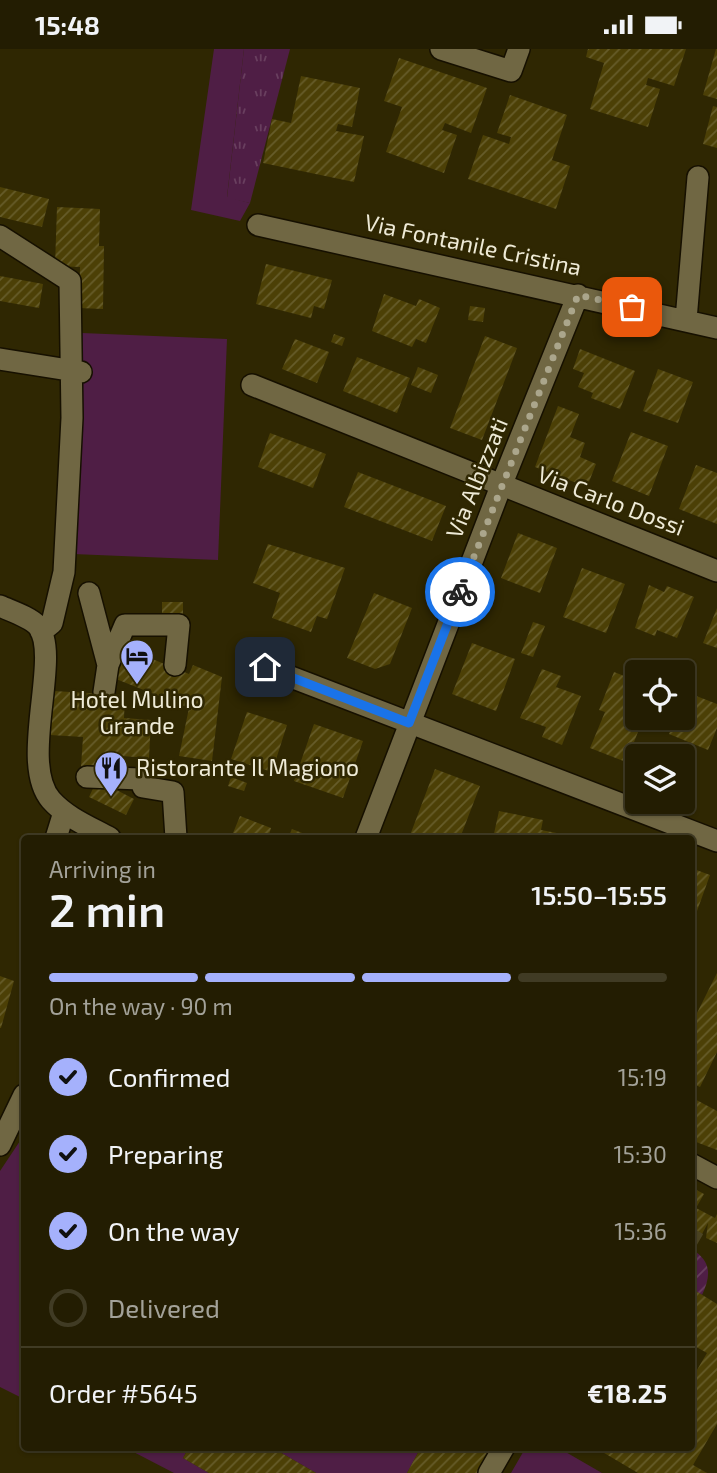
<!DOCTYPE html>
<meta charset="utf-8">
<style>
:root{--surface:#231d02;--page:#2f2a11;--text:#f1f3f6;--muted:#a3a299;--line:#403b24;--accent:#a5b1fc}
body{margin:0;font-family:"Exo 2",sans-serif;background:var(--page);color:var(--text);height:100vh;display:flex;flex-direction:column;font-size:26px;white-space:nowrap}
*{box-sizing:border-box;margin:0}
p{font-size:23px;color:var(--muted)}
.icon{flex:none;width:38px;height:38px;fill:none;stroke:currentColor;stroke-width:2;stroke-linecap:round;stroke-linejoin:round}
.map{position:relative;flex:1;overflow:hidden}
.drawer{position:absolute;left:21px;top:786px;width:674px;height:616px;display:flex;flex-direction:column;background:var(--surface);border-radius:7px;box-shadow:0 2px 5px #0004,0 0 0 2px var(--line)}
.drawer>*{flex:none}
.controls{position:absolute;left:625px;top:611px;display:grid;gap:14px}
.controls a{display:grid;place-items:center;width:70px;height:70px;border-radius:7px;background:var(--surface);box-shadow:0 2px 5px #0004,0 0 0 2px var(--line);font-size:35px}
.pin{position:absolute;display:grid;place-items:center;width:60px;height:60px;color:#fff;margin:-30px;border-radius:14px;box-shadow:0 4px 10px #0006}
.courier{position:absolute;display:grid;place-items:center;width:70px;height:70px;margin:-35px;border:5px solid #1a73e8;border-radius:50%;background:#fff;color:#222;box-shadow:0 2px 9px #0007}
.head em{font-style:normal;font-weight:600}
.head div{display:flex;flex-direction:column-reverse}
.head{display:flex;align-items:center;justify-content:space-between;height:119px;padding:0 28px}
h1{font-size:46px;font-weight:600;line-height:52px}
.bar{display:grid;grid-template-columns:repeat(4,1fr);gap:10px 7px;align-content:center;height:84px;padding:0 28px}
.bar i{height:9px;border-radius:5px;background:var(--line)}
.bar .on{background:var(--accent)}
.bar p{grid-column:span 4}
.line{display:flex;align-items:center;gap:18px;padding:0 28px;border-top:2px solid var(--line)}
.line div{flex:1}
ol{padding:0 28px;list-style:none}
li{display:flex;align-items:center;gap:21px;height:77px}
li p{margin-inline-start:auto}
li .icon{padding:7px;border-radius:50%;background:var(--accent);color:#111;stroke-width:4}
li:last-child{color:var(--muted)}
li i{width:38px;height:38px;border:4px solid var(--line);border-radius:50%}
.status{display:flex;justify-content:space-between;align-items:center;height:49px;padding:0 35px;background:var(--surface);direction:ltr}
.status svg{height:19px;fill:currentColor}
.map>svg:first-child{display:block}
.grass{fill:#4f1e45}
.park{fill:url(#park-tufts)}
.garden{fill:url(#garden-furrows)}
.building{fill:url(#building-hatch)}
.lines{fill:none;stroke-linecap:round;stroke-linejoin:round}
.minor-tunnel{stroke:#4c4422;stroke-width:21;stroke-dasharray:21 10;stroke-linecap:butt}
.minor-casing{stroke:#161000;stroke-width:24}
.minor{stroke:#706743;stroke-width:21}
.done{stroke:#aba68c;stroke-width:7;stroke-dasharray:0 12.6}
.route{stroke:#1a73e8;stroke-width:9}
.labels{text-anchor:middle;stroke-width:5;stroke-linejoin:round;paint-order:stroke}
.street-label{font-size:23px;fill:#eeead6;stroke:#2f2702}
.poi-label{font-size:23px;fill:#eeead6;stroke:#2f2702}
</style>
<div class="status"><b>15:48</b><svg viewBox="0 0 49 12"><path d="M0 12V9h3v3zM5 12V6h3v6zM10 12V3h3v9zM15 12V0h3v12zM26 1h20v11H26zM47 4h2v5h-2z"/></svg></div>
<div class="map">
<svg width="717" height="1424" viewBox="0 0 717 1424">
<defs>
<pattern id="park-tufts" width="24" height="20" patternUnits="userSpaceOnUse" patternTransform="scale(1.75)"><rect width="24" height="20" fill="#4f1e45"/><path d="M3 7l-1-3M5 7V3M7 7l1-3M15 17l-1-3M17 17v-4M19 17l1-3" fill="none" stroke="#693f5f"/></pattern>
<pattern id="garden-furrows" width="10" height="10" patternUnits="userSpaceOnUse" patternTransform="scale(1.75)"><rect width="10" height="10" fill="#4f1e45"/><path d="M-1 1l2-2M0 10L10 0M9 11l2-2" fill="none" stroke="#693f5f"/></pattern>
<pattern id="building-hatch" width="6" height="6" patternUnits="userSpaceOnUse" patternTransform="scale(1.75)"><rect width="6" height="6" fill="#4c4006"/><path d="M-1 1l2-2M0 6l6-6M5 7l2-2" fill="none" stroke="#665c2a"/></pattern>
</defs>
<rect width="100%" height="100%" fill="#2f2702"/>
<path class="grass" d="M214 0H244L227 148 250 154 240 172 191 161Z
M82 284 227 290 218 511 73 505Z
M24 1086V1350L0 1338V1122Z
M124 1398H189L183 1409 209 1424H174Z
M271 1398H421L407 1424H316Z
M526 1398H557L602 1424H511Z"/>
<path class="park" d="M244 0H290L250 154 227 149Z"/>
<path class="garden" d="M696 1203C712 1215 710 1229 702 1246L691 1239V1211Z"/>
<path class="building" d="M588 0H686L674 37 648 29 646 36 660 40 648 78 590 60 604 14 586 8Z
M716 0H717V50L703 46Z
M399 9 487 39 471 84 445 74 442 81 457 86 444 124 386 103 402 58 384 52Z
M301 27 360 39 352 78 338 75 336 82 364 87 354 133 263 114 272 70 291 74Z
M510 46 567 66 552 111 570 117 556 160 468 130 483 86 509 95 511 88 497 84Z
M713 57 717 58V99L703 95Z
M0 138 49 150 42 178 0 168Z
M57 158 100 160 99 197H104L103 260 79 259 80 218 55 217Z
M266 215 332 231 324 260 314 257 311 269 256 255Z
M0 227 43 235 39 259 0 252Z
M384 245 416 257 419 250 440 259 426 294 416 290 412 298 372 282Z
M470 257 485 259 483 273 468 271Z
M334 285 345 289 342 297 331 293Z
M485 287 517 299 482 391 450 379Z
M295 290 329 303 317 334 282 320Z
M580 300 635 322 620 360 591 349 593 344 578 338 584 324 573 320Z
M357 308 410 329 397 364 343 342Z
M418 318 438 326 431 344 411 336Z
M658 320 693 333 678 374 643 362Z
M558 357 579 365 570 388 585 394 580 408 596 415 587 438 535 418Z
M631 383 668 397 649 447 612 432Z
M270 384 326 405 313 439 258 418Z
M696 416 717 424V475L679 460Z
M358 423 446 457 432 492 344 458Z
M518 484 557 499 540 544 501 529Z
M268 495 345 519 327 570 317 567 311 583 272 569 280 544 253 534Z
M582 519 625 535 606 584 563 568Z
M649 536 664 543 667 537 694 548 677 589 657 581 655 587 635 579Z
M374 544 412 559 390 615 375 620 347 609Z
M162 553H183V573L162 572Z
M717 559V599L703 594Z
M533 573 545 577 533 608 521 604Z
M125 591 144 598 140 605 189 625 193 616 222 628 212 712 179 707 189 659 111 628Z
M472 594 515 610 496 662 452 645Z
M251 606 252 620 239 621 238 607Z
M542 620 561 627 556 638 581 647 562 696 542 688 546 678 520 669Z
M614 623 637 632V668H644L626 713 590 699 605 663 599 661Z
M53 642 125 646 124 669 151 671 149 709 121 707 120 720 85 724 86 718H81L83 688 50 686Z
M686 643 717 655V679L708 701 669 685 676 668H682Z
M247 663 287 676 272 723 231 710Z
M314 675 363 692 343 749 294 732Z
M435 720 480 737 460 789H409Z
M231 728 247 734 244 742 228 737Z
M97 731 134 750 126 766 89 748Z
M499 762 543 771 541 781 562 785 561 789H493Z
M240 767 271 779 268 789H231Z
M292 780 315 789H288Z
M691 819 710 826 692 876H691Z
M717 924V1003L700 1038 691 1034V976Z
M0 927 14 932 1 979H0Z
M691 1048 717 1062V1101L691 1091Z
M691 1138 704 1145 696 1159 715 1169 717 1165V1194L706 1189 708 1174 691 1205Z
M691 1239 717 1255V1375L693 1416 707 1424H638L594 1398H644L649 1401 651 1398H691V1331L707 1304 691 1295Z
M189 1398H271L316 1424H209L183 1409Z
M421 1398H496L481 1424H407Z"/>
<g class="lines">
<path class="minor-tunnel" d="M691 1190 698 1194"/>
<g class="minor-casing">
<path id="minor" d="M441 0 511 22 519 0
M258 176 717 279
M0 187 70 232 72 369 64 523 52 574 41 583
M686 271 698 128
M0 310 81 323
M252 336 717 522
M89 544 108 616 104 643
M0 557C11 562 30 568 38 577 62 607 18 713 51 751 67 769 90 778 110 789
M108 616 125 576H179L175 616
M265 618 717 792
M87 728 141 730 143 738 173 743 176 789
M56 789 64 763
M366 789 501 437 578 246
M0 1096 24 1046
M691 1115 717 1129
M489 1424 504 1398"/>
</g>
<use href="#minor" class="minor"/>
</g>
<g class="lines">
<path class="done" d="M460 543 578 246 632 258"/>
<path class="route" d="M265 618 409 674 460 543"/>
</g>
<defs>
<g id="hotel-pin" transform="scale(1.75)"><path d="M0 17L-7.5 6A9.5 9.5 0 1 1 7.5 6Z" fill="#a5b1fc" stroke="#2f2702"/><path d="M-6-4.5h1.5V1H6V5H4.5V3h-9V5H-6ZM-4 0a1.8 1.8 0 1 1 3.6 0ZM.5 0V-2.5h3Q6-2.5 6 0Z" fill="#111"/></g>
<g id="restaurant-pin" transform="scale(1.75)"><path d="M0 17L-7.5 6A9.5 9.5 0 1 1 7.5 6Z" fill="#a5b1fc" stroke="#2f2702"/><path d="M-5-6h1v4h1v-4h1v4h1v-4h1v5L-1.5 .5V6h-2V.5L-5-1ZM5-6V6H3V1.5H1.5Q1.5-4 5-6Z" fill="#111"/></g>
</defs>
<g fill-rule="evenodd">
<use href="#hotel-pin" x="137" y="607"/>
<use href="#restaurant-pin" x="111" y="719"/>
</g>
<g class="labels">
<g class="street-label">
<text transform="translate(473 196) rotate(12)" y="8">Via Fontanile Cristina</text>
<text transform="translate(477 429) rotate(-68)" y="8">Via Albizzati</text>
<text transform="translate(611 452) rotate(21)" y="8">Via Carlo Dossi</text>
</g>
<g class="poi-label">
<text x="137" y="659">Hotel Mulino<tspan x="137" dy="26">Grande</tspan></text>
<text x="136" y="727" text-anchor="start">Ristorante Il Magiono</text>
</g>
</g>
</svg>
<div class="controls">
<a><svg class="icon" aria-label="locate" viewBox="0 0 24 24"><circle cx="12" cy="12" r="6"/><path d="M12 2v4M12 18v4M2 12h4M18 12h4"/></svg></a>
<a><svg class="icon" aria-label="layers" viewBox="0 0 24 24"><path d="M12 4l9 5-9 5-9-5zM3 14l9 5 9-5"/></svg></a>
</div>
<div class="pin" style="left:632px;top:258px;background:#ea580c"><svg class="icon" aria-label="bag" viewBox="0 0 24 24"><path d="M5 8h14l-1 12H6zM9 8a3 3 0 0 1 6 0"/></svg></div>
<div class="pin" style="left:265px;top:618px;background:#1f2937"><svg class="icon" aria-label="home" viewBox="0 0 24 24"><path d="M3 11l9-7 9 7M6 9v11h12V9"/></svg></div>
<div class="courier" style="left:460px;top:543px"><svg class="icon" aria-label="bike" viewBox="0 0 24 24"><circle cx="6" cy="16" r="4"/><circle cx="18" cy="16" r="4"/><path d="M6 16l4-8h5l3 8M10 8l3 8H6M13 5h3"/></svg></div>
<section class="drawer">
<div class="head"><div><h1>2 min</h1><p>Arriving in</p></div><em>15:50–15:55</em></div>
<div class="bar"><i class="on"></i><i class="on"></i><i class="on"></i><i></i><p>On the way · 90 m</p></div>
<ol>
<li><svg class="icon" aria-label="check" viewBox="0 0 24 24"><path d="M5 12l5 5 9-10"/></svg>Confirmed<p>15:19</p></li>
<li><svg class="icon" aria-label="check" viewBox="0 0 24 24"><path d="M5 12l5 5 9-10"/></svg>Preparing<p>15:30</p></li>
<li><svg class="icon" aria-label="check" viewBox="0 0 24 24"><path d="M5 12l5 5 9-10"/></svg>On the way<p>15:36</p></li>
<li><i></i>Delivered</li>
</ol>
<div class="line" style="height:91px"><div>Order #5645</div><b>€18.25</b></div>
</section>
</div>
